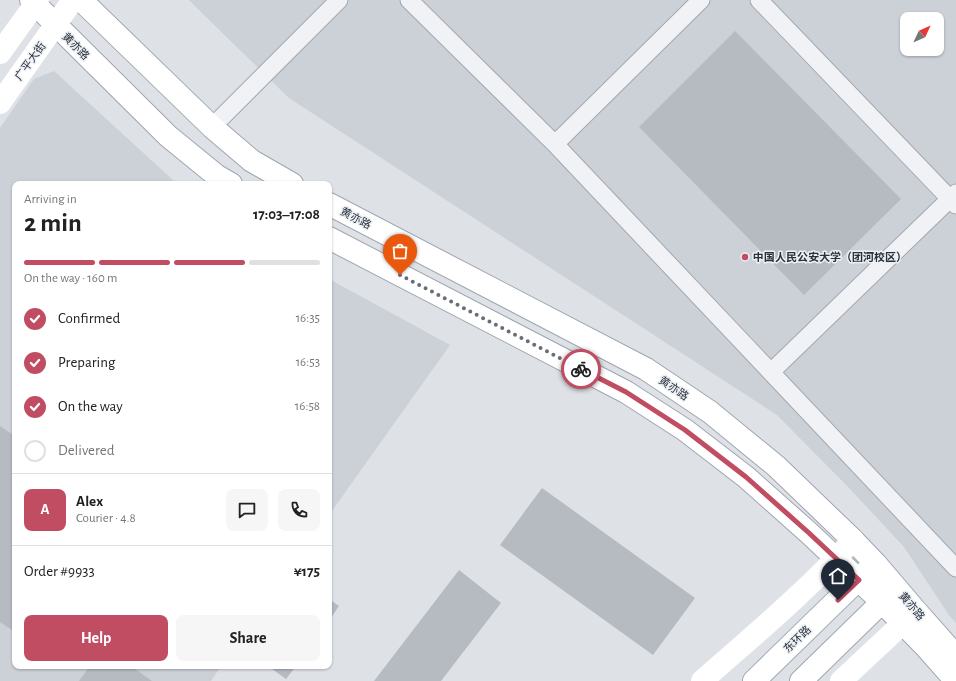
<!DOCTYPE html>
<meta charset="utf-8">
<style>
:root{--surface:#fff;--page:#f6f6f6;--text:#222;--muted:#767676;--line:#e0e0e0;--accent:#c14d62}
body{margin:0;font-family:"Alegreya Sans","Noto Sans SC",sans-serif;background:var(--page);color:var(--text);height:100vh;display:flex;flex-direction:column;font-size:15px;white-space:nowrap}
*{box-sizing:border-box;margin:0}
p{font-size:13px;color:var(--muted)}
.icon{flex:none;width:22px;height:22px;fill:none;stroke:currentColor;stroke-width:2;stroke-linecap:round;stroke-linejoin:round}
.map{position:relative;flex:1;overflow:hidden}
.details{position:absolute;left:12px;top:181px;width:320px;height:488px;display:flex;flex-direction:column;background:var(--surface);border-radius:8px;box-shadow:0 1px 3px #0004}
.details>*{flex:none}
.needle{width:26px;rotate:46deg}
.fabs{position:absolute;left:900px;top:12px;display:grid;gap:8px}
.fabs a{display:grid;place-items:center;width:44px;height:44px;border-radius:8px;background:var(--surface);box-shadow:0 1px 3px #0004;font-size:20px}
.pin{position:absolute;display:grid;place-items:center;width:34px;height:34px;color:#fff;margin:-41px -17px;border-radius:50% 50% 50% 0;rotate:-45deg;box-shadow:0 0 4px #0007}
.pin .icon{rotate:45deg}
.courier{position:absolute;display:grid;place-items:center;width:40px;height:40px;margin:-20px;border:3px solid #c14d62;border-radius:50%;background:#fff;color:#222;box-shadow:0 1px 5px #0007}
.headline em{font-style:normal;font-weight:700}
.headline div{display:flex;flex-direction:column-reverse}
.headline{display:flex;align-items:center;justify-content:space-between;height:68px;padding:0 12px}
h1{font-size:26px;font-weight:700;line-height:30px}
.bar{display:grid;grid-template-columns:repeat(4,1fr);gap:6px 4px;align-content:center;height:48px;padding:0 12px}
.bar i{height:5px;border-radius:3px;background:var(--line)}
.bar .current{background:var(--accent)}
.bar p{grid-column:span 4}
.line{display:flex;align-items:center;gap:10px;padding:0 12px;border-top:1px solid var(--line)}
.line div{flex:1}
.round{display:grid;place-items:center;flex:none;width:42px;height:42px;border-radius:8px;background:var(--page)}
ol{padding:0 12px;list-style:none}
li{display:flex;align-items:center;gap:12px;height:44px}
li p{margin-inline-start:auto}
li .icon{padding:4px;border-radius:50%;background:var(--accent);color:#fff;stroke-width:4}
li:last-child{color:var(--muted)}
li i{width:22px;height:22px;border:2px solid var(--line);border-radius:50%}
.button{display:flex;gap:8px;margin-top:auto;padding:8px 12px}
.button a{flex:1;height:46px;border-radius:8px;background:var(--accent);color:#fff;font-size:16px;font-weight:700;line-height:46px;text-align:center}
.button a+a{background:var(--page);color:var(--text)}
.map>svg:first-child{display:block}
.built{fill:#ccd0d7;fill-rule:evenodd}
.building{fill:#b6bbc2}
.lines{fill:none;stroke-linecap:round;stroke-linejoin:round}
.street-casing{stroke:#a4a8af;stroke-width:19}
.primary-casing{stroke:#9ea6b1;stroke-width:24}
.street{stroke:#f0f2f5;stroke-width:17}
.secondary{stroke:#fff;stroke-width:22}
.primary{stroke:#fff;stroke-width:22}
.done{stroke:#686e77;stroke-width:4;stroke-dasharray:0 7.2}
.route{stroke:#c14d62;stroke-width:5}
.poi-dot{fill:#c14d62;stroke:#edf0f4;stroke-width:1.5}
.labels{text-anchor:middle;stroke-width:3;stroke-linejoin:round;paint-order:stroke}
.street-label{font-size:11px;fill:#28303b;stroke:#edf0f4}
.poi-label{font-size:11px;font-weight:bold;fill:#28303b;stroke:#edf0f4;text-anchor:start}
</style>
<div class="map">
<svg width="956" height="681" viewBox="0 0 956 681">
<rect width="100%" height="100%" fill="#dee1e6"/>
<path class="built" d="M189 0H956V623L949 615 904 547 850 489 777 415 289 98 205 16ZM907 19H937V49H907Z
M54 71 174 181 179 184H15V666H221L211 681H0V128L34 79Z
M329 279 450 345 329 515Z"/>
<path class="building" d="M735 31 901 199 804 295 639 127Z
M0 426 15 436V632L0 622Z
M542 488 695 598 653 655 500 545Z
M459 570 501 603 441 681H374Z
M329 599 339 606 329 621Z
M90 666H131L152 681H79Z
M268 666H296L286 679Z"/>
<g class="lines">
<g class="street-casing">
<path id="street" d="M409 0 555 144 956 568
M759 0 956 205
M212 127 339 0
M555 144 701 0
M771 372 956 193"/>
</g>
<g class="primary-casing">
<path id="primary" d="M31 0 168 136 217 176 231 184
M81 0 212 127 252 161 292 184
M329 204 646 369 710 412 776 466 853 540 875 563 916 611 956 656
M329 238 626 392 685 430 746 477 809 533 882 602 925 646 956 681
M754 681 869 569
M801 681 882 602 894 592"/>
</g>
<use href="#street" class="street"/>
<path class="secondary" d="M0 53 38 0
M0 103 73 0
M702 681C754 635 807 591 853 540
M841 681 916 611"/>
<use href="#primary" class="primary"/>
</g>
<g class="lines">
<path class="done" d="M400 275 581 369"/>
<path class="route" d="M581 369 626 392 685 430 746 477 809 533 859 580 838 600"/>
</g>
<circle class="poi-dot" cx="745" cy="257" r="4"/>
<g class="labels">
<g class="street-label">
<text transform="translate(76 46) rotate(45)" y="4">黄亦路</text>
<text transform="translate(30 61) rotate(-54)" y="4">广平大街</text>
<text transform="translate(356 218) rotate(28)" y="4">黄亦路</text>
<text transform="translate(674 388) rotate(34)" y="4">黄亦路</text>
<text transform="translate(912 606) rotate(50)" y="4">黄亦路</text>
<text transform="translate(797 639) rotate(-44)" y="4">东环路</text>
</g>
<g class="poi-label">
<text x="753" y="261">中国人民公安大学（团河校区）</text>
</g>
</g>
</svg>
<div class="fabs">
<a><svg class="needle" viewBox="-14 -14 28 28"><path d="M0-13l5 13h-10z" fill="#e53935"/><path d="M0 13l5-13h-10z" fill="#767676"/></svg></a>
</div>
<div class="pin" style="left:400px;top:275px;background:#ea580c"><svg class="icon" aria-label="bag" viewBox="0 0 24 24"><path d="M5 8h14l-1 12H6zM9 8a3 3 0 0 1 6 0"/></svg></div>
<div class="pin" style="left:838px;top:600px;background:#1f2937"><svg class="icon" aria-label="home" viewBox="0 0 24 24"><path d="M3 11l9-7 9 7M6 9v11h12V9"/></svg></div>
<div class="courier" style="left:581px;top:369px"><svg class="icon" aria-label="bike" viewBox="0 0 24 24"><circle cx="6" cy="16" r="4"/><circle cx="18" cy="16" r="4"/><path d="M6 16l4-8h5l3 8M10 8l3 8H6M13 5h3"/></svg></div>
<section class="details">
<div class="headline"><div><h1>2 min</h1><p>Arriving in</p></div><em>17:03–17:08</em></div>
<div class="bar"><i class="current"></i><i class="current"></i><i class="current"></i><i></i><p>On the way · 160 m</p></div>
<ol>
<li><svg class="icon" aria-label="check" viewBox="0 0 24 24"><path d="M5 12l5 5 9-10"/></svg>Confirmed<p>16:35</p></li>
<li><svg class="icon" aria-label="check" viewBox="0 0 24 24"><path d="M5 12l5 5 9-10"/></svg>Preparing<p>16:53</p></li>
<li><svg class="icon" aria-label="check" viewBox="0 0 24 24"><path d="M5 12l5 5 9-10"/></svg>On the way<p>16:58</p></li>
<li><i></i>Delivered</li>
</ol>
<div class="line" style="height:72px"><b class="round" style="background:var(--accent);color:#fff">A</b><div><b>Alex</b><p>Courier · 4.8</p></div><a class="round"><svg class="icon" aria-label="chat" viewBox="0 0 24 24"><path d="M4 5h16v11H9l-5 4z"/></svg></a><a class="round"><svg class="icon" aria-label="phone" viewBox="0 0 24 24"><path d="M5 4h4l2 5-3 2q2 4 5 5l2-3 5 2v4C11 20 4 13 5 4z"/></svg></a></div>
<div class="line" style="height:52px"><div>Order #9933</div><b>¥175</b></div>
<div class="button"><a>Help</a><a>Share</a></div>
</section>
</div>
